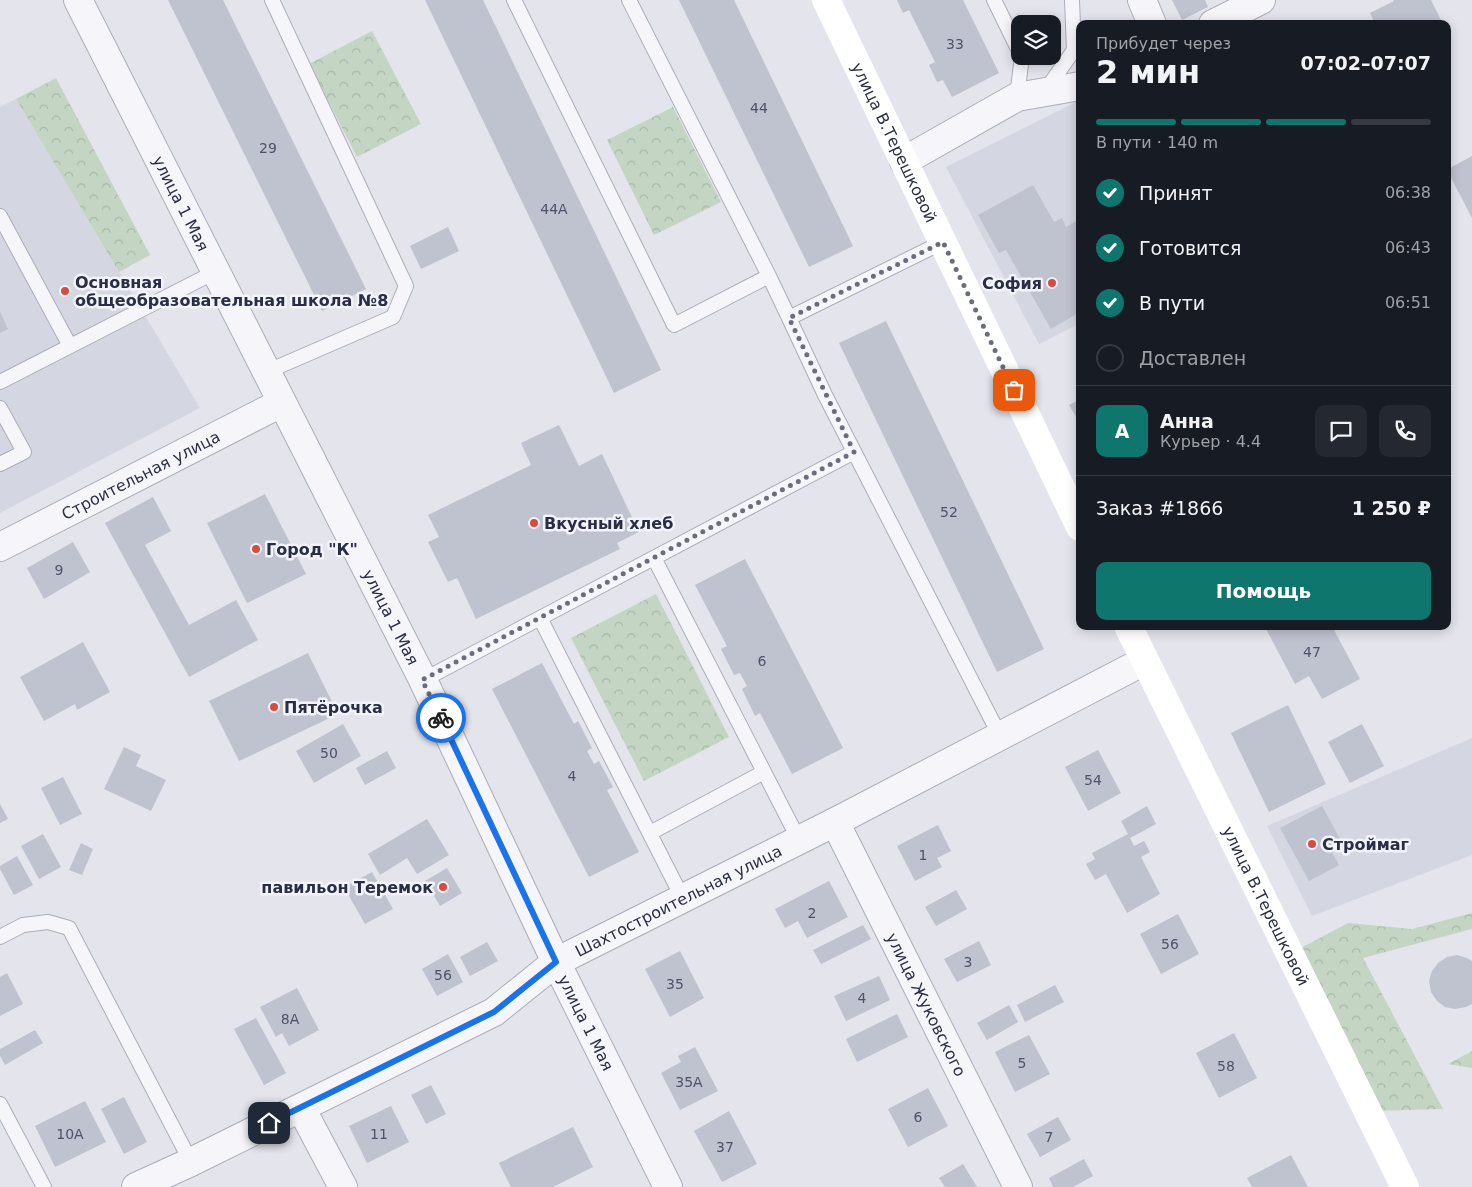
<!DOCTYPE html>
<html lang="ru">
<meta charset="utf-8">
<style>
:root{--surface:#171b24;--page:#242831;--text:#f1f3f6;--muted:#9ea1a6;--line:#363941;--accent:#0f766e}
body{margin:0;font-family:"DejaVu Sans",sans-serif;background:var(--page);color:var(--text);height:100vh;display:flex;flex-direction:column;font-size:19px;white-space:nowrap}
*{box-sizing:border-box;margin:0}
p{font-size:16px;color:var(--muted)}
.icon{flex:none;width:28px;height:28px;fill:none;stroke:currentColor;stroke-width:2;stroke-linecap:round;stroke-linejoin:round}
.map{position:relative;flex:1;overflow:hidden}
.side{position:absolute;left:1076px;top:20px;width:375px;height:610px;display:flex;flex-direction:column;background:var(--surface);border-radius:10px;box-shadow:0 2px 12px #0003}
.side>*{flex:none}
.buttons{position:absolute;left:1011px;top:15px;display:grid;gap:10px}
.buttons a{display:grid;place-items:center;width:50px;height:50px;border-radius:10px;background:var(--surface);box-shadow:0 2px 12px #0003;font-size:25px}
.pin{position:absolute;display:grid;place-items:center;width:42px;height:42px;color:#fff;margin:-21px;border-radius:10px;box-shadow:0 2px 8px #0006}
.courier{position:absolute;display:grid;place-items:center;width:50px;height:50px;margin:-25px;border:4px solid #1a73e8;border-radius:50%;background:#fff;color:#222;box-shadow:0 1px 6px #0007}
.head em{font-style:normal;font-weight:700}
.head div{display:flex;flex-direction:column-reverse}
.head{display:flex;align-items:center;justify-content:space-between;height:85px;padding:0 20px}
h1{font-size:32px;font-weight:700;line-height:38px}
.bar{display:grid;grid-template-columns:repeat(4,1fr);gap:8px 5px;align-content:center;height:60px;padding:0 20px}
.bar i{height:6px;border-radius:4px;background:var(--line)}
.bar .on{background:var(--accent)}
.bar p{grid-column:span 4}
.line{display:flex;align-items:center;gap:12px;padding:0 20px;border-top:1px solid var(--line)}
.line div{flex:1}
.round{display:grid;place-items:center;flex:none;width:52px;height:52px;border-radius:10px;background:var(--page)}
ol{padding:0 20px;list-style:none}
li{display:flex;align-items:center;gap:15px;height:55px}
li p{margin-inline-start:auto}
li .icon{padding:5px;border-radius:50%;background:var(--accent);color:#fff;stroke-width:4}
li:last-child{color:var(--muted)}
li i{width:28px;height:28px;border:2px solid var(--line);border-radius:50%}
.cta{display:flex;gap:10px;margin-top:auto;padding:10px 20px}
.cta a{flex:1;height:58px;border-radius:10px;background:var(--accent);color:#fff;font-size:20px;font-weight:700;line-height:58px;text-align:center}
.map>svg:first-child{display:block}
.built{fill:#d4d6e1}
.forest{fill:url(#forest-crowns)}
.building{fill:#bfc2cf}
.lines{fill:none;stroke-linecap:round;stroke-linejoin:round}
.lane-casing{stroke:#abadba;stroke-width:16}
.street-casing{stroke:#abadba;stroke-width:30}
.lane{stroke:#f6f6fa;stroke-width:14}
.street{stroke:#f6f6fa;stroke-width:28}
.secondary{stroke:#fff;stroke-width:28}
.done{stroke:#6a6d7f;stroke-width:5;stroke-dasharray:0 9}
.route{stroke:#1a73e8;stroke-width:6}
.poi-dot{fill:#d84c40;stroke:#f3f4f9;stroke-width:2}
.labels{text-anchor:middle;stroke-width:5;stroke-linejoin:round;paint-order:stroke}
.number-label{font-size:14px;fill:#4e5268}
.street-label{font-size:16px;fill:#292d45;stroke:#f3f4f9}
.poi-label{font-size:16px;font-weight:bold;fill:#292d45;stroke:#f3f4f9;text-anchor:start}
</style>
<div class="map">
<svg width="1472" height="1187" viewBox="0 0 1472 1187">
<defs>
<pattern id="forest-crowns" width="20" height="18" patternUnits="userSpaceOnUse" patternTransform="scale(1.25)"><rect width="20" height="18" fill="#c4d6c3"/><path d="M2 6a3 3 0 1 1 6 0M12 15a3 3 0 1 1 6 0" fill="none" stroke="#a8b8a9"/></pattern>
</defs>
<rect width="100%" height="100%" fill="#e3e4ec"/>
<path class="built" d="M16 99 200 408 0 513V107Z
M1080 100V323L1039 344 946 167Z
M1472 738V855L1312 916 1267 826Z"/>
<path class="forest" d="M372 31 421 124 357 157 309 64Z
M56 78 150 255 119 272 16 99Z
M673 107 721 202 654 235 607 140Z
M656 594 729 737 644 781 571 638Z
M1472 913V929L1363 958 1443 1109 1373 1111 1297 950 1348 923 1412 929Z
M1472 1051V1068L1448 1064Z"/>
<path class="building" d="M168 0H223L366 289 322 311Z
M425 0H483L661 370 614 393Z
M679 0H734L853 246 809 267Z
M897 0H963L999 73 952 97 943 80 937 82 929 65 935 62 909 10 903 13Z
M1172 0H1205L1208 7 1182 20Z
M1393 0H1431L1443 24H1375L1370 13 1394 1Z
M1472 156V218L1448 172V169Z
M1033 185 1054 222 1062 218 1066 227 1080 219V312L1051 329 1006 250 999 253 978 215Z
M448 227 459 251 421 269 410 246Z
M0 312 8 329 0 333Z
M886 321 1044 649 997 672 839 343Z
M1080 399V424L1069 405Z
M559 425 579 466 602 454 639 532 617 543 620 549 476 619 457 578 448 582 428 542 439 537 428 515 531 465 521 443Z
M265 494 306 574 247 603 207 523Z
M153 497 171 531 145 545 189 625 236 600 258 640 189 677 105 523Z
M73 542 90 572 44 599 27 568Z
M745 559 843 748 792 774 760 713 755 716 742 689 747 686 740 673 734 675 721 649 727 646 695 585Z
M1267 626H1332L1360 679 1322 699 1309 676 1295 684 1265 627Z
M83 642 110 692 77 710 75 704 44 721 20 677Z
M308 653 338 714 239 761 209 701Z
M542 663 574 724 578 721 592 748 587 751 594 764 599 761 613 787 607 790 639 852 589 877 492 689Z
M1288 705 1326 784 1269 812 1231 733Z
M343 724 361 756 314 783 296 751Z
M1362 724 1384 766 1350 783 1328 742Z
M124 747 141 755 136 766 166 780 151 811 104 789Z
M1098 750 1121 793 1088 811 1065 767Z
M387 751 396 768 365 785 356 768Z
M63 777 82 814 60 825 41 788Z
M0 804 8 819 0 823Z
M1147 806 1156 824 1130 838 1134 846 1144 841 1150 852 1141 857 1160 894 1127 913 1106 874 1095 880 1086 864 1095 859 1092 853 1128 834 1121 821Z
M1322 806 1341 841 1329 847 1339 865 1309 881 1280 828Z
M427 819 449 855 417 874 407 858 380 875 368 854Z
M938 825 951 851 937 858 942 867 915 881 897 846Z
M43 834 61 867 39 879 21 846Z
M81 843 93 849 82 875 69 870Z
M17 856 33 885 14 895 0 869V866Z
M447 868 462 893 440 906 425 881Z
M372 872 393 909 365 924 344 887Z
M829 881 848 917 807 938 798 921 785 928 775 909Z
M956 890 967 909 936 926 925 907Z
M1178 914 1199 954 1161 974 1140 934Z
M863 925 871 939 821 964 813 950Z
M979 941 991 965 957 982 944 959Z
M487 942 498 961 470 976 460 957Z
M680 951 704 998 670 1017 645 969Z
M448 954 463 982 437 996 422 969Z
M1457 955 1467 958 1472 961V1004L1466 1007 1455 1009 1445 1007 1437 1001 1431 992 1429 981 1432 971 1438 963 1447 957Z
M7 973 23 1004 0 1016V977Z
M879 976 890 1000 846 1021 834 996Z
M1055 985 1064 1002 1025 1022 1017 1005Z
M297 988 319 1030 289 1046 282 1033 276 1037 260 1007Z
M1009 1005 1018 1022 987 1040 977 1023Z
M897 1014 908 1037 857 1062 846 1039Z
M256 1018 286 1073 264 1085 234 1029Z
M35 1030 43 1043 5 1065 0 1056V1049Z
M1234 1033 1257 1078 1219 1098 1196 1053Z
M1029 1035 1050 1074 1015 1092 995 1052Z
M695 1047 718 1091 680 1110 661 1073 681 1062 678 1056Z
M431 1085 446 1114 426 1124 411 1095Z
M928 1088 948 1126 908 1147 888 1109Z
M124 1097 147 1142 124 1154 101 1109Z
M85 1101 106 1142 55 1167 35 1126Z
M391 1106 409 1142 367 1163 349 1126Z
M729 1111 757 1164 722 1182 694 1131Z
M1058 1117 1071 1140 1040 1157 1027 1134Z
M573 1127 593 1167 553 1187H511L499 1163Z
M1291 1155 1308 1187H1252L1247 1178Z
M1084 1159 1093 1176 1073 1187H1053L1049 1178Z
M963 1164 977 1187H945L939 1178Z"/>
<g class="lines">
<g class="lane-casing">
<path id="lane" d="M514 0 674 325 769 276 629 0
M994 0 1020 53
M1045 91 1074 50 1072 0
M1017 97 1022 56
M0 216 70 346
M943 242 789 318 825 395 1000 736
M769 276 789 318
M266 372 393 317 406 286 272 0
M0 382 215 272
M0 408 24 452 0 464
M654 558 799 840
M540 618 683 899
M423 680 854 452
M650 833 764 772
M0 937 23 925 48 922 69 928 191 1162
M0 1104 44 1187"/>
</g>
<g class="street-casing">
<g id="street">
<path id="s1" d="M78 0 423 680 556 962 668 1187"/>
<path d="M1142 0 1152 24"/>
<path d="M1213 24 1261 0"/>
<path d="M904 161 1017 97 1080 86"/>
<path id="s2" d="M0 547 281 403"/>
<path id="s3" d="M835 822 1018 1187"/>
<path d="M301 1108 343 1187"/>
<path id="s4" d="M136 1187 191 1162 494 1012 556 962 835 822 1144 661"/>
</g>
</g>
<use href="#lane" class="lane"/>
<use href="#street" class="street"/>
<g class="secondary">
<path id="s5" d="M826 0 1080 527"/>
<path id="s6" d="M1128 626 1405 1187"/>
</g>
</g>
<g class="lines">
<path class="done" d="M441 718 422 680 854 452 789 318 943 242 1014 390"/>
<path class="route" d="M269 1123 494 1012 556 962 441 718"/>
</g>
<g class="poi-dot">
<circle cx="1052" cy="283" r="5"/>
<circle cx="65" cy="291" r="5"/>
<circle cx="534" cy="523" r="5"/>
<circle cx="256" cy="549" r="5"/>
<circle cx="274" cy="707" r="5"/>
<circle cx="1312" cy="844" r="5"/>
<circle cx="443" cy="887" r="5"/>
</g>
<g class="labels">
<g class="number-label">
<text x="955" y="49">33</text>
<text x="759" y="113">44</text>
<text x="268" y="153">29</text>
<text x="554" y="214">44А</text>
<text x="949" y="517">52</text>
<text x="59" y="575">9</text>
<text x="1312" y="657">47</text>
<text x="762" y="666">6</text>
<text x="329" y="758">50</text>
<text x="572" y="781">4</text>
<text x="1093" y="785">54</text>
<text x="923" y="860">1</text>
<text x="812" y="918">2</text>
<text x="1170" y="949">56</text>
<text x="968" y="967">3</text>
<text x="443" y="980">56</text>
<text x="675" y="989">35</text>
<text x="862" y="1003">4</text>
<text x="290" y="1024">8А</text>
<text x="1022" y="1068">5</text>
<text x="1226" y="1071">58</text>
<text x="689" y="1087">35А</text>
<text x="918" y="1122">6</text>
<text x="70" y="1139">10А</text>
<text x="379" y="1139">11</text>
<text x="1049" y="1142">7</text>
<text x="725" y="1152">37</text>
</g>
<g class="street-label">
<text dy="6" stroke="none"><textPath href="#s5" startOffset="158">улица В.Терешковой</textPath></text>
<text dy="6" stroke="none"><textPath href="#s1" startOffset="228">улица 1 Мая</textPath></text>
<text dy="6" stroke="none"><textPath href="#s2" startOffset="158">Строительная улица</textPath></text>
<text dy="6" stroke="none"><textPath href="#s1" startOffset="692">улица 1 Мая</textPath></text>
<text dy="6" stroke="none"><textPath href="#s4" startOffset="615">Шахтостроительная улица</textPath></text>
<text dy="6" stroke="none"><textPath href="#s6" startOffset="312">улица В.Терешковой</textPath></text>
<text dy="6" stroke="none"><textPath href="#s3" startOffset="204">улица Жуковского</textPath></text>
<text dy="6" stroke="none"><textPath href="#s1" startOffset="1142">улица 1 Мая</textPath></text>
</g>
<g class="poi-label">
<text x="75" y="288">Основная<tspan x="75" dy="18">общеобразовательная школа №8</tspan></text>
<text x="1042" y="289" text-anchor="end">София</text>
<text x="544" y="529">Вкусный хлеб</text>
<text x="266" y="555">Город "К"</text>
<text x="284" y="713">Пятёрочка</text>
<text x="1322" y="850">Строймаг</text>
<text x="433" y="893" text-anchor="end">павильон Теремок</text>
</g>
</g>
</svg>
<div class="buttons">
<a><svg class="icon" aria-label="layers" viewBox="0 0 24 24"><path d="M12 4l9 5-9 5-9-5zM3 14l9 5 9-5"/></svg></a>
</div>
<div class="pin" style="left:1014px;top:390px;background:#ea580c"><svg class="icon" aria-label="bag" viewBox="0 0 24 24"><path d="M5 8h14l-1 12H6zM9 8a3 3 0 0 1 6 0"/></svg></div>
<div class="pin" style="left:269px;top:1123px;background:#1f2937"><svg class="icon" aria-label="home" viewBox="0 0 24 24"><path d="M3 11l9-7 9 7M6 9v11h12V9"/></svg></div>
<div class="courier" style="left:441px;top:718px"><svg class="icon" aria-label="bike" viewBox="0 0 24 24"><circle cx="6" cy="16" r="4"/><circle cx="18" cy="16" r="4"/><path d="M6 16l4-8h5l3 8M10 8l3 8H6M13 5h3"/></svg></div>
<section class="side">
<div class="head"><div><h1>2 мин</h1><p>Прибудет через</p></div><em>07:02–07:07</em></div>
<div class="bar"><i class="on"></i><i class="on"></i><i class="on"></i><i></i><p>В пути · 140 m</p></div>
<ol>
<li><svg class="icon" aria-label="check" viewBox="0 0 24 24"><path d="M5 12l5 5 9-10"/></svg>Принят<p>06:38</p></li>
<li><svg class="icon" aria-label="check" viewBox="0 0 24 24"><path d="M5 12l5 5 9-10"/></svg>Готовится<p>06:43</p></li>
<li><svg class="icon" aria-label="check" viewBox="0 0 24 24"><path d="M5 12l5 5 9-10"/></svg>В пути<p>06:51</p></li>
<li><i></i>Доставлен</li>
</ol>
<div class="line" style="height:90px"><b class="round" style="background:var(--accent);color:#fff">А</b><div><b>Анна</b><p>Курьер · 4.4</p></div><a class="round"><svg class="icon" aria-label="chat" viewBox="0 0 24 24"><path d="M4 5h16v11H9l-5 4z"/></svg></a><a class="round"><svg class="icon" aria-label="phone" viewBox="0 0 24 24"><path d="M5 4h4l2 5-3 2q2 4 5 5l2-3 5 2v4C11 20 4 13 5 4z"/></svg></a></div>
<div class="line" style="height:65px"><div>Заказ #1866</div><b>1 250 ₽</b></div>
<div class="cta"><a>Помощь</a></div>
</section>
</div>
